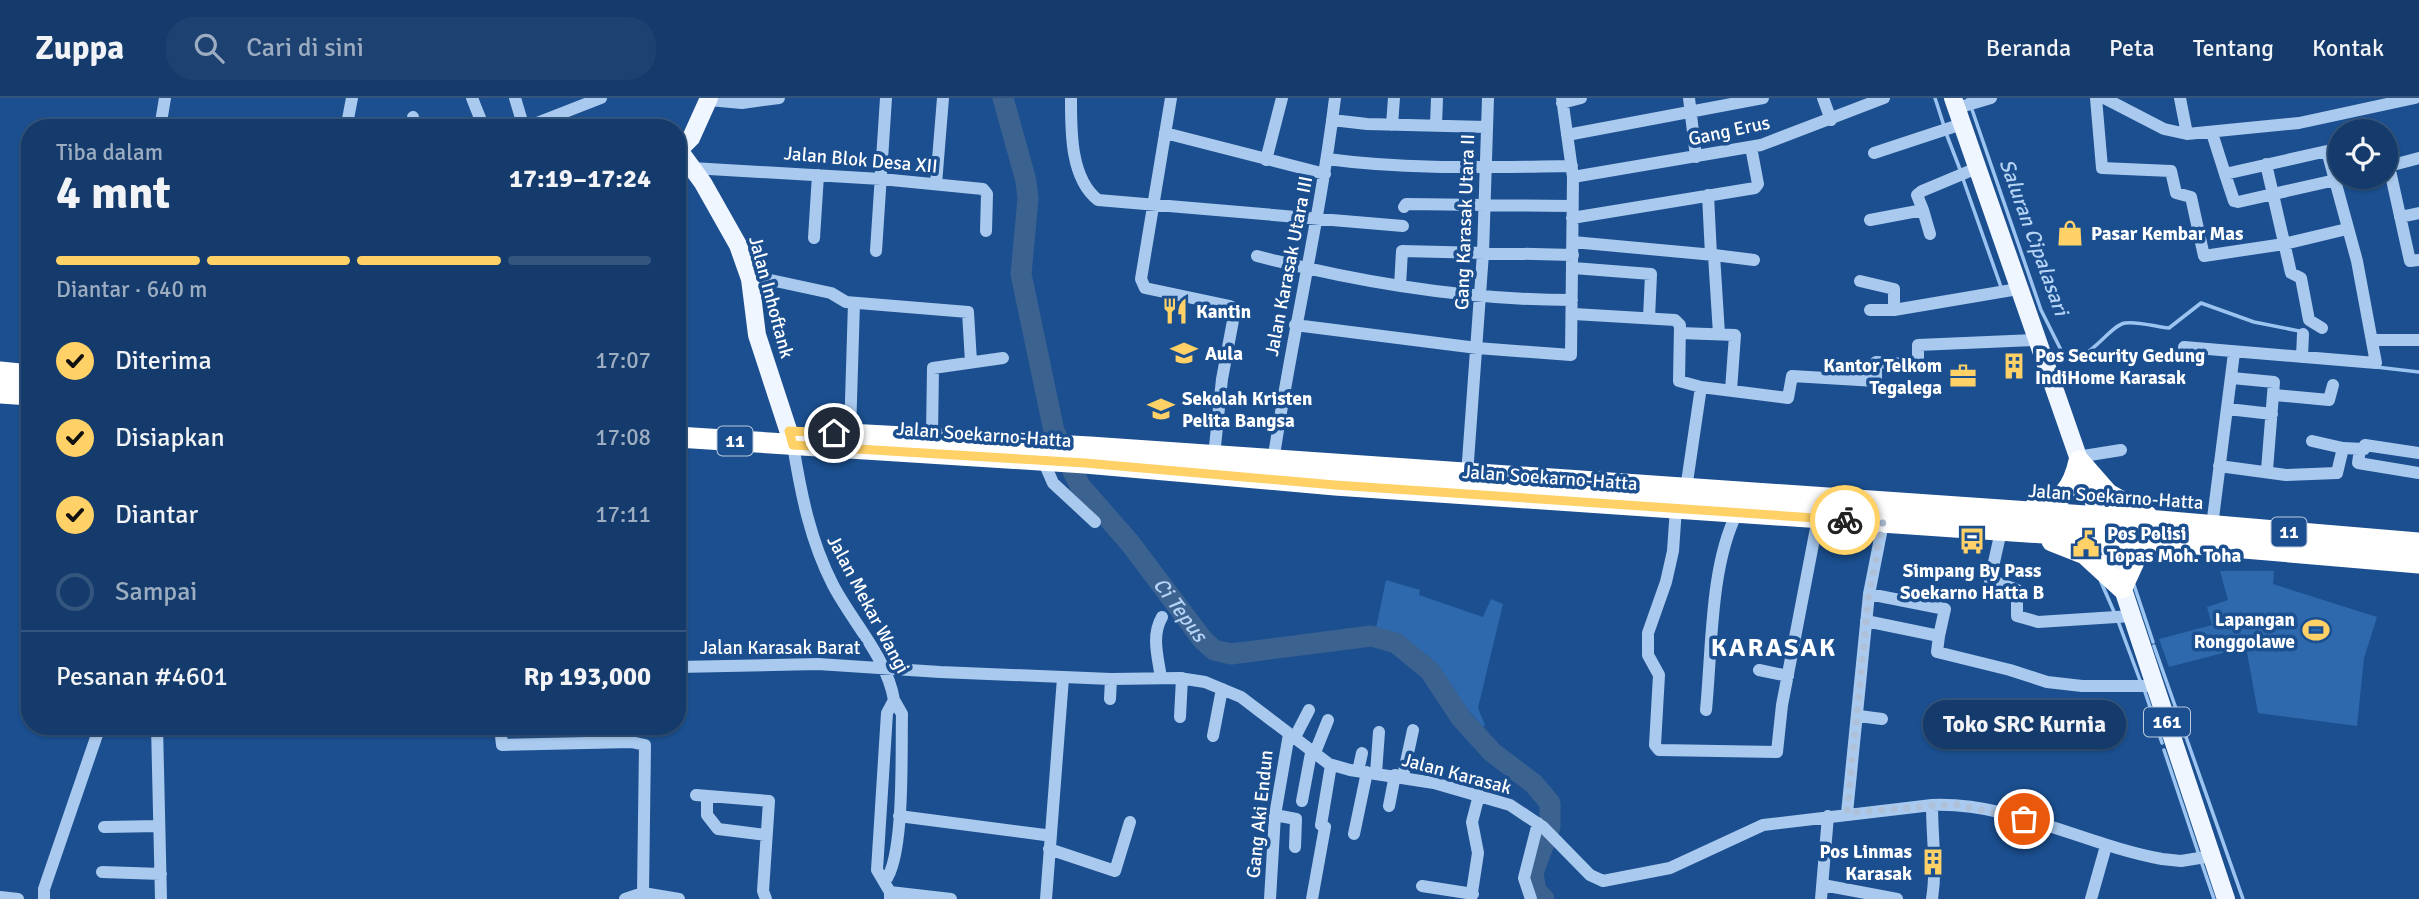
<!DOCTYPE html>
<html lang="id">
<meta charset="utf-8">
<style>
:root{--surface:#143b6b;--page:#1d4271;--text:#f1f3f6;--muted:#9dadc1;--line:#33557e;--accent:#ffd166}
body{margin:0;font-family:Signika,sans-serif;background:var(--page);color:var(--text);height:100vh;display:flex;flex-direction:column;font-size:26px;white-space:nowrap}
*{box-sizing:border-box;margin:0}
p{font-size:23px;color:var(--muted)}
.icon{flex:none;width:38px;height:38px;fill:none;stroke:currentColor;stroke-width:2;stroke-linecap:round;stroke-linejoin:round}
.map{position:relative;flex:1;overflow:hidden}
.drawer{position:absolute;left:21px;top:21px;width:665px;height:616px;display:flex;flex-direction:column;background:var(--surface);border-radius:28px;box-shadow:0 2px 5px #0004,0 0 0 2px var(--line)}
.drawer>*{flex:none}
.tools{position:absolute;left:2328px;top:21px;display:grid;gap:14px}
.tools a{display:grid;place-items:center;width:70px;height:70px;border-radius:50%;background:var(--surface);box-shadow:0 2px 5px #0004,0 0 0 2px var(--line);font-size:35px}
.pin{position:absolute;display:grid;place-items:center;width:60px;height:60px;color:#fff;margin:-30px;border:4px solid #fff;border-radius:50%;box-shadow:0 2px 7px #0007}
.courier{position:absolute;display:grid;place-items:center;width:70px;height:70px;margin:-35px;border:5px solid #ffd166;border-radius:50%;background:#fff;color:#222;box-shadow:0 2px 9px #0007}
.bubble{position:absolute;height:49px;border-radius:24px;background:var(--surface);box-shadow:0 2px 5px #0004,0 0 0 2px var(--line);font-size:23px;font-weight:700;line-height:49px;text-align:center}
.headline em{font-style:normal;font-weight:700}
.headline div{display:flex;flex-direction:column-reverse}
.headline{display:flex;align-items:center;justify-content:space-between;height:119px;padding:0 35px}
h1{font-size:46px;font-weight:700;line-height:52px}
.bar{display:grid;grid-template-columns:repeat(4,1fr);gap:10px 7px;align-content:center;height:84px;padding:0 35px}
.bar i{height:9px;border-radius:5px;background:var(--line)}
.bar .current{background:var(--accent)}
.bar p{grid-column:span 4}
.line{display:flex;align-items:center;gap:18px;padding:0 35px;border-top:2px solid var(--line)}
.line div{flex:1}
ol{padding:0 35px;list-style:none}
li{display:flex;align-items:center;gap:21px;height:77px}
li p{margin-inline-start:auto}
li .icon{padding:7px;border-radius:50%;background:var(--accent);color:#111;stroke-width:4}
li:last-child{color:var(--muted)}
li i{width:38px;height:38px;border:4px solid var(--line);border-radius:50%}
header{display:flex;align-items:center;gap:42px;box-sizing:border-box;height:98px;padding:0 35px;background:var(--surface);border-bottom:2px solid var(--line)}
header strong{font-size:33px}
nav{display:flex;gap:38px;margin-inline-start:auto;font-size:24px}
.search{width:490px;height:63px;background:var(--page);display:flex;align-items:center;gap:18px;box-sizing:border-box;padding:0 24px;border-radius:28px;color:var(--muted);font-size:26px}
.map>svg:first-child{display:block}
.green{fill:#2e69ad}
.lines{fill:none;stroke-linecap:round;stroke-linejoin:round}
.stream{stroke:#9cc4f0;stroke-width:3.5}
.river{stroke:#3c6290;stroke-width:21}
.minor{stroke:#a9c9ee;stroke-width:12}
.major{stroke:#f0f6ff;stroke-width:18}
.highway{stroke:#fff;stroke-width:21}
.done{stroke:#afc1d8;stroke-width:7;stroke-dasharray:0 12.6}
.route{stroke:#ffd166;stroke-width:9}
.labels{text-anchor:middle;stroke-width:7;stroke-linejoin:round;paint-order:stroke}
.shield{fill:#1b4f8f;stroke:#bbcadd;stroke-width:2}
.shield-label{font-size:18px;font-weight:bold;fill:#fff}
.street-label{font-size:19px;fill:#fff;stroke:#1b4f8f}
.poi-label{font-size:19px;font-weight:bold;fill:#fff;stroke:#1b4f8f;text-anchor:start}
.water-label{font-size:21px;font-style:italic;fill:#b5d3f5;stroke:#1b4f8f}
.district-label{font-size:26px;font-weight:bold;letter-spacing:2px;fill:#fff;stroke:#1b4f8f}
</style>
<header>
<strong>Zuppa</strong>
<div class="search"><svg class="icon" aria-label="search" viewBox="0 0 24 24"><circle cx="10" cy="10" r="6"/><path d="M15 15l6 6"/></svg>Cari di sini</div>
<nav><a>Beranda</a><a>Peta</a><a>Tentang</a><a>Kontak</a></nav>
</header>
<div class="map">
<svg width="2419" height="801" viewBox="0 0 2419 801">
<rect width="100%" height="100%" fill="#1b4f8f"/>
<path class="green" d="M2220 473H2274L2273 486 2377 519 2364 560 2357 628 2258 615 2246 549 2169 569 2159 541 2212 527 2207 509 2228 502Z
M1386 482 1420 492 1419 497 1483 519 1491 501 1503 506 1478 610 1485 627 1483 629 1409 543 1376 530Z"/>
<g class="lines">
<path class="stream" d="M1935 0 1944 28
M1968 0 2041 212 2066 262C2089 264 2110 227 2125 225 2138 223 2156 229 2169 230L2201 205 2254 224 2299 233
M1946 35 1961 74
M1963 81 2001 189
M2376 269 2419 274
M2101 484 2115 516
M2134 487 2153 544
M2118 523 2141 585
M2154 548 2243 801
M2144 591 2162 645
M2164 652 2199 757
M2201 763 2214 801"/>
<path class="river" id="s1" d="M1003 0 1026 83 1028 101 1021 176 1054 333 1080 388 1130 445 1203 542 1214 552 1231 556 1371 538 1396 545 1430 573 1461 620 1492 654 1534 686 1550 705V729L1533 775 1536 793 1544 801"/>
<path class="minor" d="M352 0 348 21 353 30
M472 0 484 30
M515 0 524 30
M1071 0C1071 32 1070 80 1098 102L1403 128
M1171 0 1141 181 1145 190 1230 208 1235 212 1222 281 1214 358
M1689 0 1696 59
M1823 0 1831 22
M2096 0 2102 70 2171 73 2176 95 2191 99 2204 158 2284 146 2347 131
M2104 0 2164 31 2187 36 2299 25 2415 0
M2180 0 2187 36
M709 2 742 5 779 0
M1562 5 1581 0
M1957 10 1991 0
M413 19 414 30
M1332 22 1367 26 1487 29
M1392 27 1394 0
M1436 27 1437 0
M160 30 165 0
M524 30 601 0
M1165 35 1325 76
M1567 37 1763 0
M1874 55 1962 26
M2419 60 2389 68 2410 163 2419 162
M1327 61C1409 72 1490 69 1572 68
M1266 62 1282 0
M2266 66 2291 175 2301 180 2309 222 2322 230
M692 70 881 81 983 91 987 96 986 133
M2225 76 2234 103 2238 104 2349 79
M1573 79 1761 47 1884 0
M936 86 943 0
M1708 97 1711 157
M1404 109 1406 106 1572 108
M1923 112 1930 136
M2400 119 2419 115
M1572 120 1755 90 1758 86 1751 49
M1870 122 1923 112 1917 97 1922 93 1977 70
M814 140 818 77
M1573 144 1714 157 1719 236
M876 153 886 0
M1714 157 1754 162
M1257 158C1361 185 1465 202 1572 202
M1573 170 1651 176 1649 220
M750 181H766L831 195 846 204 968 214 971 264
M1860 183 1894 191V212
M1400 188 1402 153 1573 157
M1870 212H1894L2018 191
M1574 216 1675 222 1680 227 1679 283 1701 289 1788 300 1792 278 1876 283V264L1918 267V247L2036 242
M1295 227 1477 250 1571 257 1573 79 1562 0
M1680 235 1735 237 1731 292
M2372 242H2419
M2184 249 2376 265 2357 163 2327 53 2225 76 2212 35
M2302 259 2303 236
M2232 280 2274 284 2267 372
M2274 297 2329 302 2333 287
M2228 311 2272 316
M850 335 854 205
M932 338 933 270 1003 260
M2312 343 2343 350 2364 351 2365 347 2419 355
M793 347C801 396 810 442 833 487 853 525 887 560 894 602
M2360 351 2358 365 2419 375
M2077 359 2121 352
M1043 362 1053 385 1095 424
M1273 364C1291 242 1320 122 1335 0
M2219 368 2286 377 2337 375 2343 350
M1467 377 1483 155 1488 0
M1686 391 1701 289
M1676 410 1673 453 1666 484 1648 535V557L1659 577 1655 647 1659 652 1777 654 1782 607 1818 420
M2212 428 2234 255
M2001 433 1990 482 2017 492V518L2038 524 2132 518
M1869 496 1945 511 1939 538
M1866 523 1939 538 1937 554 2010 572 2047 584 2082 588H2155
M677 569 818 566 940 574 1111 581 1179 580 1205 584 1241 599 1329 666 1350 672 1434 685 1510 707 1543 729 1590 777 1603 783 1670 770 1763 727 1932 707C2012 704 2085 747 2162 761L2181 763 2212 758
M1759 572 1788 578
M1161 580C1158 559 1151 538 1162 519
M1110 601 1111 581
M1706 612C1712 551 1710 468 1737 415
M1859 618 1882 621
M1180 619 1182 580
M157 628 161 801
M500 628 502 647 631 644 645 647 643 795
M1213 638 1222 591
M1294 641 1309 612
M1314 657 1328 622
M1358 673 1362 655
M1376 675 1379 634
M1403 678 1413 632
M696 697 769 703 763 793 766 801
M707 699V717L718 731 766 737
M1302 703 1311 655
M1932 707C1932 740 1937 769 1932 801
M1389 708 1395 677
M1847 715 1869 496 1883 425
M1275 717 1296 721 1295 749
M899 718 1045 737
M104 729 159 728
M1354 736 1367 674
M1049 751 1115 773 1130 724
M102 774 161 776
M885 783C905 759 901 652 902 616L894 602 887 615 877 772 890 794V801
M1823 787 1897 801
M1422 788 1473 796
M890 794 951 801
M0 799 18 801
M44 801V791L100 628
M625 801 643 795 679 801
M1046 801 1063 580
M1270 801 1275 717 1289 636
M1312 801 1325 729 1321 727 1331 667
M1471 801 1478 755 1472 724 1479 697
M1531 801 1524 780 1538 725
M1821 801 1828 718
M2091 801 2106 748"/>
<path class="major" d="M709 0 691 40 679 52 703 85 738 147 750 181 757 237 793 347
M1953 0 2099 419 2226 801"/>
<path class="highway" d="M0 274 30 277
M0 295 30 297
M829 335 1090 349 2159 423 2419 445
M677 339 1085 365 1335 387 2161 443 2419 465
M2079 363 2108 396 2147 418
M2034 410C2062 405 2073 390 2079 363
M2052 443 2085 456 2122 490 2137 457 2160 444"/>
</g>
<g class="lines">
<path class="done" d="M1845 422 1883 425 1869 496 1847 715 1953 706 2024 721"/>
<path class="route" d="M834 335 789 333 793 347 1085 365 1335 387 1845 422"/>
</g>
<defs>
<g id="shop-bare" transform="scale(2.1)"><path d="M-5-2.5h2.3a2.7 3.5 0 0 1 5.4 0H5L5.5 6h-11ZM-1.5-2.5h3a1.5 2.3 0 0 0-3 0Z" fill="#ffd166" stroke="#1b4f8f" stroke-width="2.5" paint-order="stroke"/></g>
<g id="restaurant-bare" transform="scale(2.1)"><path d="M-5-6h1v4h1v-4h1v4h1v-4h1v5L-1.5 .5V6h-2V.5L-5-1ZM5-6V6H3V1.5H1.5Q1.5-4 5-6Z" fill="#ffd166" stroke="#1b4f8f" stroke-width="2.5" paint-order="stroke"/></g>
<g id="school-bare" transform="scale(2.1)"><path d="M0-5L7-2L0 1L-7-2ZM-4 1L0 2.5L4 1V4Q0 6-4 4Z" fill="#ffd166" stroke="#1b4f8f" stroke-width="2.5" paint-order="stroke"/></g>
<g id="building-bare" transform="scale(2.1)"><path d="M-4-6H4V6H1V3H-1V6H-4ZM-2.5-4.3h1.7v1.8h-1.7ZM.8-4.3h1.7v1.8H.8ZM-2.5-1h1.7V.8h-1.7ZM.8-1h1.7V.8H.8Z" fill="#ffd166" stroke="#1b4f8f" stroke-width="2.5" paint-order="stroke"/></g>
<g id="office-bare" transform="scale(2.1)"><path d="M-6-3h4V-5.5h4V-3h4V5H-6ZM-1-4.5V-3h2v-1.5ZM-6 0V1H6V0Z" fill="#ffd166" stroke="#1b4f8f" stroke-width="2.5" paint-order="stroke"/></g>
<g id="bus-bare" transform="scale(2.1)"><path d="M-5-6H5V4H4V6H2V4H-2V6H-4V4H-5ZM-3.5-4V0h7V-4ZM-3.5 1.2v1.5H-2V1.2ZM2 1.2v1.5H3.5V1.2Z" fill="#ffd166" stroke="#1b4f8f" stroke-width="2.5" paint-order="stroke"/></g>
<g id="civic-bare" transform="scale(2.1)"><path d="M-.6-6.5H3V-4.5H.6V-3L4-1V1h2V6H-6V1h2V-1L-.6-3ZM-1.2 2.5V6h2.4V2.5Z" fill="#ffd166" stroke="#1b4f8f" stroke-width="2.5" paint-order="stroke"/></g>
<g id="stadium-bare" transform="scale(2.1)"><path d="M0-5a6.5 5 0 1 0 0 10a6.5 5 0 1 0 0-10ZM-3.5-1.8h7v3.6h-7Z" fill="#ffd166" stroke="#1b4f8f" stroke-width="2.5" paint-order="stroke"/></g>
</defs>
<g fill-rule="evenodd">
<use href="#shop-bare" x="2070" y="135"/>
<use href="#restaurant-bare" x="1175" y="213"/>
<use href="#school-bare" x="1184" y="255"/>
<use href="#building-bare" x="2014" y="268"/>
<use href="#office-bare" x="1963" y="278"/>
<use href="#school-bare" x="1161" y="311"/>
<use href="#bus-bare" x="1972" y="443"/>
<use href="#civic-bare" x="2086" y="446"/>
<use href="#stadium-bare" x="2316" y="532"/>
<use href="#building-bare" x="1933" y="764"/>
</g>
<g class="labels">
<g class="shield">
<rect x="717.5" y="328.5" width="35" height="29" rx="5"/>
<rect x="2271.5" y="419.5" width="35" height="29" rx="5"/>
<rect x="2144" y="609.5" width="46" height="29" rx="5"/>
</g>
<g class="shield-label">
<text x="735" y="349">11</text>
<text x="2289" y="440">11</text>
<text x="2167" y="630">161</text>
</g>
<g class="street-label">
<text transform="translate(1729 32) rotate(-12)" y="7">Gang Erus</text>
<text transform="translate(861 61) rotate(5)" y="7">Jalan Blok Desa XII</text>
<text transform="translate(1464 124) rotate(-88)" y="7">Gang Karasak Utara II</text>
<text transform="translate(1288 168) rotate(-79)" y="7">Jalan Karasak Utara III</text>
<text transform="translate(772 199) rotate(75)" y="7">Jalan Inhoftank</text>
<text transform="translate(984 336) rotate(4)" y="7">Jalan Soekarno-Hatta</text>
<text transform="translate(1550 379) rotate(4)" y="7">Jalan Soekarno-Hatta</text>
<text transform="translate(2116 398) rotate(4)" y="7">Jalan Soekarno-Hatta</text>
<text transform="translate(869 506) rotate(62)" y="7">Jalan Mekar Wangi</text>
<text x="780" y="556">Jalan Karasak Barat</text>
<text transform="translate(1457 675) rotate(15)" y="7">Jalan Karasak</text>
<text transform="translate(1259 716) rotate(-84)" y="7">Gang Aki Endun</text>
</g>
<g class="poi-label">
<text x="2091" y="142">Pasar Kembar Mas</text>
<text x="1196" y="220">Kantin</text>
<text x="1205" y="262">Aula</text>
<text x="2035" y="264">Pos Security Gedung<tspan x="2035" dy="22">IndiHome Karasak</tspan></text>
<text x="1942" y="274" text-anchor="end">Kantor Telkom<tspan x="1942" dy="22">Tegalega</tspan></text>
<text x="1182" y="307">Sekolah Kristen<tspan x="1182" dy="22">Pelita Bangsa</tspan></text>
<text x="2107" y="442">Pos Polisi<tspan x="2107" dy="22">Topas Moh. Toha</tspan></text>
<text x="1972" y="479" text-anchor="middle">Simpang By Pass<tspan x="1972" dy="22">Soekarno Hatta B</tspan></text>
<text x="2295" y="528" text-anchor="end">Lapangan<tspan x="2295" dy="22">Ronggolawe</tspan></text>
<text x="1912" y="760" text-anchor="end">Pos Linmas<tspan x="1912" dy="22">Karasak</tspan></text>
</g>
<g class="water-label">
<text transform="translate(2034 139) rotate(70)" y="7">Saluran Cipalasari</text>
<text dy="7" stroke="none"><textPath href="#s1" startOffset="560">Ci Tepus</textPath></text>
</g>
<g class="district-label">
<text x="1774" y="558">KARASAK</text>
</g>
</g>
</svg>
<div class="tools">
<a><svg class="icon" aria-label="locate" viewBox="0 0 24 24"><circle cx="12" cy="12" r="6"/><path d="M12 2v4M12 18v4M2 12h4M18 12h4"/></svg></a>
</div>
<div class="pin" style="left:2024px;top:721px;background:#ea580c"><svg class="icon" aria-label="bag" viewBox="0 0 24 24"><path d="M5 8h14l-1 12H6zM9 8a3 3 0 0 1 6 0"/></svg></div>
<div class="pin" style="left:834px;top:335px;background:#1f2937"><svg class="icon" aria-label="home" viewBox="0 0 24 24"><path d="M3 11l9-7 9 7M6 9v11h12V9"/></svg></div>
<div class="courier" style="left:1845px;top:422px"><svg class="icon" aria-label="bike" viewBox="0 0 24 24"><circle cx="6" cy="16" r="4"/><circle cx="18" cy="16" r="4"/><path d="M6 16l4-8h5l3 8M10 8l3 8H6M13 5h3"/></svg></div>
<div class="bubble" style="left:1923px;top:602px;width:203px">Toko SRC Kurnia</div>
<section class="drawer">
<div class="headline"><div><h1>4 mnt</h1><p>Tiba dalam</p></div><em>17:19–17:24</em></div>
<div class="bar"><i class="current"></i><i class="current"></i><i class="current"></i><i></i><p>Diantar · 640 m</p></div>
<ol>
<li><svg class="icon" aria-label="check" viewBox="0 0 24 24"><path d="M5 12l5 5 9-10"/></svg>Diterima<p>17:07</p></li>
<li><svg class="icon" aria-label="check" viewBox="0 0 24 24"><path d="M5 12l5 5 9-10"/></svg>Disiapkan<p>17:08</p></li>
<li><svg class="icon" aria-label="check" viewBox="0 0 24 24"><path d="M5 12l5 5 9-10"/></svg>Diantar<p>17:11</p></li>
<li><i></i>Sampai</li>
</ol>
<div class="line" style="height:91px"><div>Pesanan #4601</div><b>Rp 193,000</b></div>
</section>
</div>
